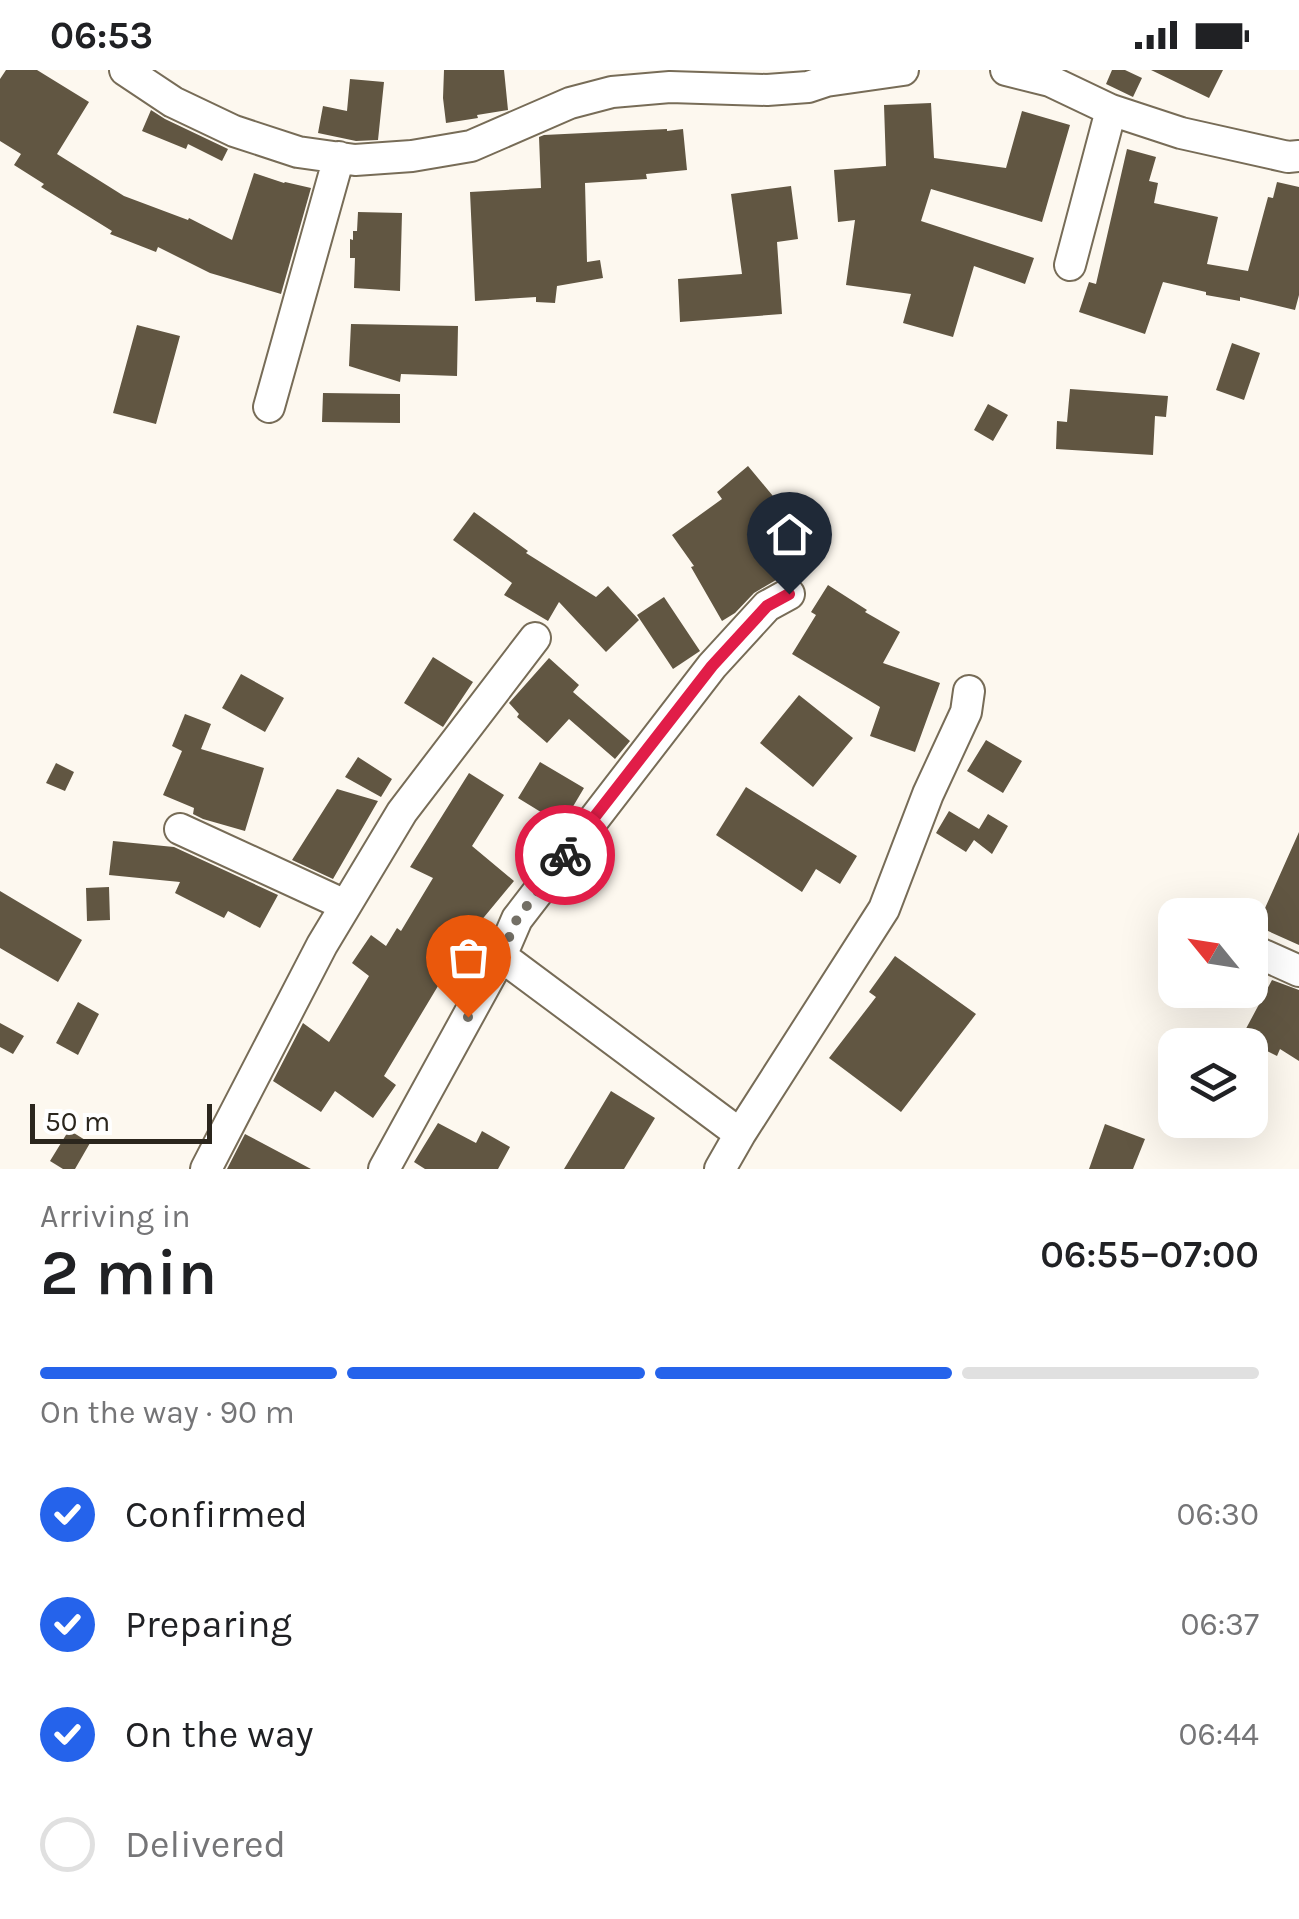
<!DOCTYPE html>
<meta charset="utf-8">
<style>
:root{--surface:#fff;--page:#f2f2f2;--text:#202124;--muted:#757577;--line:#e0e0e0;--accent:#2563eb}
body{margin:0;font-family:Karla,sans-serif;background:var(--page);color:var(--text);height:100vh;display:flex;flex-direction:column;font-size:38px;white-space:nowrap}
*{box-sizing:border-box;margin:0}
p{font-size:32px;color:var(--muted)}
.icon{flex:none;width:55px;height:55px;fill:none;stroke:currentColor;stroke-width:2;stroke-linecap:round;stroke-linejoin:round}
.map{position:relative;height:1099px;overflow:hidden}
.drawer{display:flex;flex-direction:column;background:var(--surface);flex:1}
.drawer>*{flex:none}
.needle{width:65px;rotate:300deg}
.buttons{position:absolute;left:1158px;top:828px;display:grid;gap:20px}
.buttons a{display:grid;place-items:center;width:110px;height:110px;border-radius:20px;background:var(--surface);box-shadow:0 10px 40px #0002;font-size:50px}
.scale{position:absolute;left:30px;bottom:25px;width:182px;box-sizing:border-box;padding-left:10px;border:5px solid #2b261d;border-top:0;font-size:28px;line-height:35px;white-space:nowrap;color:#2b261d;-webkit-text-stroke:8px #fff;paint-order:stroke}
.pin{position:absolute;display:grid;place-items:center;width:85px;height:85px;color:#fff;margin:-102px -42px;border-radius:50% 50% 50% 0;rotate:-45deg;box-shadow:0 0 10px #0007}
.pin .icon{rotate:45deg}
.courier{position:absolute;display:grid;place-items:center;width:100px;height:100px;margin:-50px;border:8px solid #e11d48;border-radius:50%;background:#fff;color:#222;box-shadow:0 2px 12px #0007}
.overview em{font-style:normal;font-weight:600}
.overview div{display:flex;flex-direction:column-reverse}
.overview{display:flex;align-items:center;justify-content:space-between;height:170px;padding:0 40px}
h1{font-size:65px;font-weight:600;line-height:75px}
.bar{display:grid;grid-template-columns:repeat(4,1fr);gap:15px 10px;align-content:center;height:120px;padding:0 40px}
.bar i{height:12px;border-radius:8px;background:var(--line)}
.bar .current{background:var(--accent)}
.bar p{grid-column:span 4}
ol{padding:0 40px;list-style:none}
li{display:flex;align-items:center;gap:30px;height:110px}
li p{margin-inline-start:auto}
li .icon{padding:10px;border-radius:50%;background:var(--accent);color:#fff;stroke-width:4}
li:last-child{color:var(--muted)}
li i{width:55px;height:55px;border:5px solid var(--line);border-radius:50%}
.status{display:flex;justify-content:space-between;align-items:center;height:70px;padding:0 50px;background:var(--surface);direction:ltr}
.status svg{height:28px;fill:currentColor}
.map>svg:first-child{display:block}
.building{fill:#615642}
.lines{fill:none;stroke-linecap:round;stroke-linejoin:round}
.minor-casing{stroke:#776c57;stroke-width:34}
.minor{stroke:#fff;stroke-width:30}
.done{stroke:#747066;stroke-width:10;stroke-dasharray:0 18}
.route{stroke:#e11d48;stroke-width:12}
</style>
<div class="status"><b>06:53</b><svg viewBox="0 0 49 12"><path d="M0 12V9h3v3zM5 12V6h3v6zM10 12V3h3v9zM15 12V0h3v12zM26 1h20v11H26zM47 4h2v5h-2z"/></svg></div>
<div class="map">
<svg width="1299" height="1099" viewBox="0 0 1299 1099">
<rect width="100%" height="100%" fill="#fdf8ef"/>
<path class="building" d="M6 0H37L89 32 57 84 124 126 188 150 189 148 232 170 254 103 284 113 285 112 311 118 281 224 210 203 158 177 156 182 110 164 112 161 41 117 44 114 14 95 21 84 0 71V9Z
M444 0H504L508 40 477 45 478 48 446 53 443 28Z
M1112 0H1125L1142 8 1133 27 1106 14Z
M1151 0H1223L1209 28Z
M350 9 384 12 378 70 356 71 318 63 323 36 347 41Z
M931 33 934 88 1006 98 1022 41 1070 55 1042 152 931 119 921 151 1034 188 1025 214 974 196 953 267 903 253 911 224 846 215 855 150 838 152 834 100 886 96 884 35Z
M151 40 165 49 228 79 222 91 188 74 186 79 142 61Z
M667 59V61L683 59 687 100 646 104 647 109 585 113 587 192 600 190 603 208 557 216 555 233 536 232V227L475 231 470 122 541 118 539 67 544 65Z
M1127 79 1156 87 1149 111 1158 113 1154 133 1218 147 1207 194 1248 201 1268 127 1273 128 1277 112 1299 117V225L1295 240 1240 227V231L1206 225V222L1163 212 1145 264 1079 242 1089 212 1096 214Z
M791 116 798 169 777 172 782 244 680 252 678 209 742 204 731 124Z
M358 142 402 143 400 221 354 218 355 188H350V169L353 170V161H357Z
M351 254 458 256 457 306 401 304 400 312 349 296Z
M137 255 180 266 156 354 113 343Z
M1232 273 1260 283 1244 330 1216 320Z
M1070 319 1168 326 1166 347 1155 346 1153 385 1056 379 1057 351 1067 352Z
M323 323 400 324V353L322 352Z
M988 334 1008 345 993 371 974 360Z
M748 396 787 443 756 469 786 500 776 510 754 523 735 543 722 551 691 497 694 496 672 465 722 429 717 422Z
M474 442 528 481 526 483 596 527 608 516 639 550 606 582 559 532 548 551 504 525 512 513 453 470Z
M828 515 867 540 865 542 900 562 883 593 940 613 915 682 870 666 880 637 792 584 816 545 811 542Z
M664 527 700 581 673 599 637 545Z
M433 587 473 612 443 657 404 633Z
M549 588 579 615 573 622 630 671 615 689 569 649 547 673 517 647 519 644 509 633Z
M241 604 284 628 265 662 222 638Z
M799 625 853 668 813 717 760 673Z
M185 644 211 654 201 679 264 698 245 761 203 749 193 744 194 738 163 725 182 681 172 676Z
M986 670 1022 691 1003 723 967 701Z
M358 687 392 709 381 727 345 707Z
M540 692 584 718 562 755 518 728Z
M56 693 74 702 65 721 46 713Z
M469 703 504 725 472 776 514 811 475 858 453 891 384 1006 396 1015 373 1048 335 1021 321 1042 273 1011 303 953 329 972 369 906 352 893 371 865 386 876 397 858 401 861 433 808 410 797Z
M746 717 857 786 840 814 816 799 802 822 716 765Z
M337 719 378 731 333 809 292 790Z
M949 741 979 759 988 744 1008 756 992 784 974 770 966 782 936 763Z
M1299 762V875L1257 856Z
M113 771 174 777 278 825 260 858 228 841 224 848 175 823 180 812 109 805Z
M109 817 110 850 87 851 86 818Z
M0 821 82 870 58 912 0 878Z
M895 886 976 944 901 1042 829 988 876 927 869 922Z
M1272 910 1299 920V991L1280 979 1277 986 1241 968Z
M78 932 99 944 78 985 56 973Z
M0 953 24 966 13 984 0 977Z
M611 1021 655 1048 624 1099H564Z
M438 1053 476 1073 482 1061 510 1077 498 1099H425L414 1092Z
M1105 1054 1145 1069 1133 1099H1089Z
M69 1060 90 1073 75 1099H63L50 1091Z
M245 1064 311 1099H227Z"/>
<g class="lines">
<g class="minor-casing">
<path id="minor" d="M125 0 173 32 234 61 298 82 355 90 412 86 471 76 570 33 612 22 670 17 767 20 808 17 826 11 903 0
M1006 0 1050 11 1111 40 1181 63 1288 87 1299 86
M1070 195 1111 40
M269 337 339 87
M180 759 345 835
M1250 879 1299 901
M501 886 740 1064
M206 1099 322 875 402 742 535 568
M384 1099 501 886 517 849 712 596 767 536 789 524
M720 1099 740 1064 884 839 928 724 966 642 969 621"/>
</g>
<use href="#minor" class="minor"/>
</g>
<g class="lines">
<path class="done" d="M468 947 501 886 517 849 565 785"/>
<path class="route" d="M565 785 712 596 767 536 789 524"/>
</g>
</svg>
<div class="buttons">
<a><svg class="needle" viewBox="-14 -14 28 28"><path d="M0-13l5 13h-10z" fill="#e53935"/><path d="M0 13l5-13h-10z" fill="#757577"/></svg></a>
<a><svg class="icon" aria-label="layers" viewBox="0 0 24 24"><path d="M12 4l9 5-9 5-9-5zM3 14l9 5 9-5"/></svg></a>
</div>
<div class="scale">50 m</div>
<div class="pin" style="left:468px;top:947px;background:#ea580c"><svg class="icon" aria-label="bag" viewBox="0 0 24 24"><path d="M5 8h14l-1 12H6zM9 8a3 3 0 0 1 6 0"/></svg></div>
<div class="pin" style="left:789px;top:524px;background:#1f2937"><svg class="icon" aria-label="home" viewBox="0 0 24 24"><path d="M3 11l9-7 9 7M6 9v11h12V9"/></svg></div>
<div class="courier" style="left:565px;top:785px"><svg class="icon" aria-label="bike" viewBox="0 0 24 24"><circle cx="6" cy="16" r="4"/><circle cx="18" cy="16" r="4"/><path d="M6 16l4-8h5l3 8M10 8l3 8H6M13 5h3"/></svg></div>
</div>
<section class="drawer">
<div class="overview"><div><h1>2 min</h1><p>Arriving in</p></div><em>06:55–07:00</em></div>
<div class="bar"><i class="current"></i><i class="current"></i><i class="current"></i><i></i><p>On the way · 90 m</p></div>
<ol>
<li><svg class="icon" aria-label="check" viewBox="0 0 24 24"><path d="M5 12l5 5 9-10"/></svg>Confirmed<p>06:30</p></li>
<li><svg class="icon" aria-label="check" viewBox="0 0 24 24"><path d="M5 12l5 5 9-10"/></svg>Preparing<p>06:37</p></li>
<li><svg class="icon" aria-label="check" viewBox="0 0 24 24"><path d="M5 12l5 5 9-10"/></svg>On the way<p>06:44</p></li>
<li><i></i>Delivered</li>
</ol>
</section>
